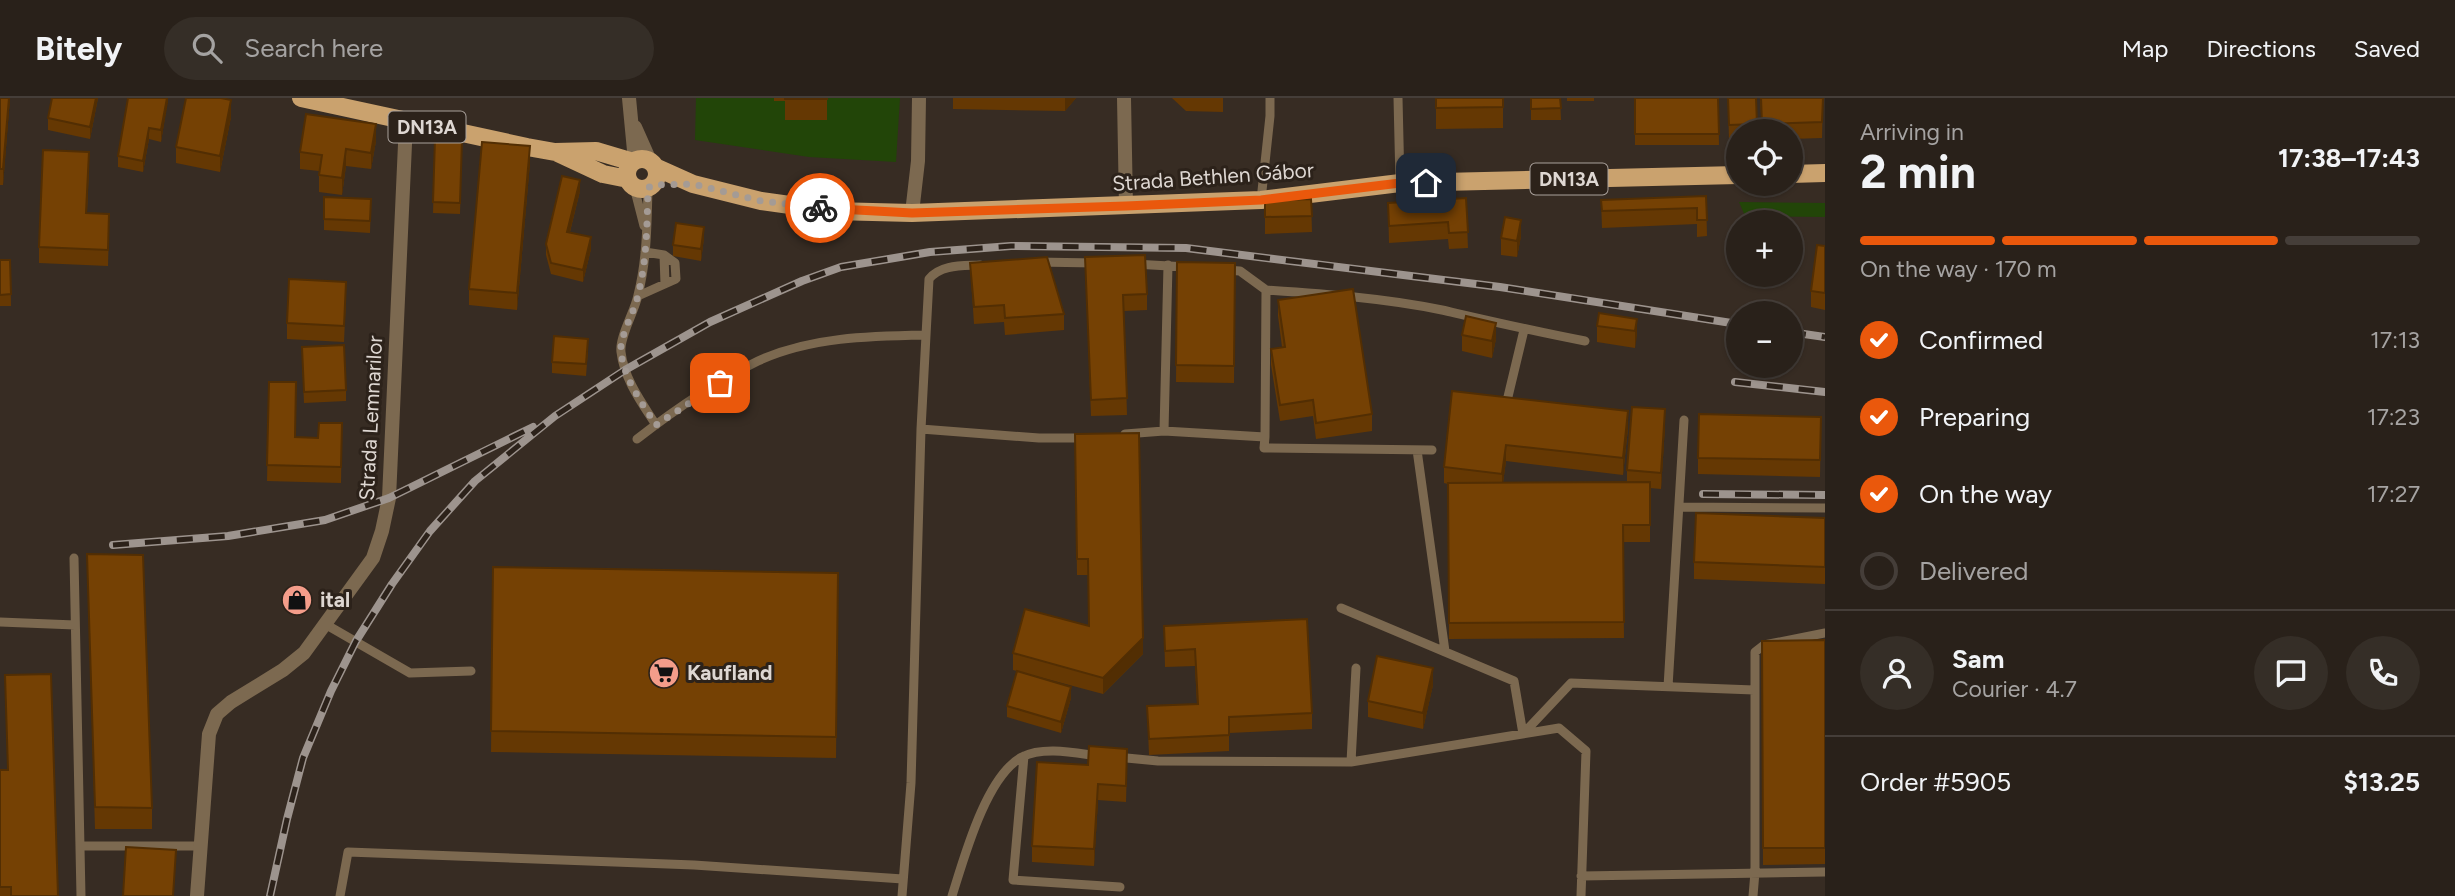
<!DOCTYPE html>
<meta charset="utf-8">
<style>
:root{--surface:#29211a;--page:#352e27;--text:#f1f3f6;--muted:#a5a3a2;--line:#453e39;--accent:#ea580c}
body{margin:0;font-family:Figtree,sans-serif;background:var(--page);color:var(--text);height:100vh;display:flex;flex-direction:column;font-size:26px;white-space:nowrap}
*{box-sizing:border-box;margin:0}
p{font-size:23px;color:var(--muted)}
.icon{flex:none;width:38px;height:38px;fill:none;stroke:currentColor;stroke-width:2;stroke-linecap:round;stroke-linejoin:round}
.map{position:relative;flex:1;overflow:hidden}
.drawer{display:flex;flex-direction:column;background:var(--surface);width:630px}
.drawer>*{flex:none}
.fabs{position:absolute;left:1726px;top:21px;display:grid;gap:14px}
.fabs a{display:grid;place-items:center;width:77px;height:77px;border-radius:50%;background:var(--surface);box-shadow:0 2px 5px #0004,0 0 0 2px var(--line);font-size:35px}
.pin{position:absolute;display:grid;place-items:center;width:60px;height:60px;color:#fff;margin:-30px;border-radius:14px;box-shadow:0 4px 10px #0006}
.courier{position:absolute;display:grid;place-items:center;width:70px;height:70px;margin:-35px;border:5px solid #ea580c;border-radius:50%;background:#fff;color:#222;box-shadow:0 2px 9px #0007}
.overview em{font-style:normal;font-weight:700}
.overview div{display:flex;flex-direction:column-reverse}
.overview{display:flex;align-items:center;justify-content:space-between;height:119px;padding:0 35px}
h1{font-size:46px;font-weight:700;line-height:52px}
.bar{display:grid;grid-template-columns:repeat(4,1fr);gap:10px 7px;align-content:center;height:84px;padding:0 35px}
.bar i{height:9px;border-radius:5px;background:var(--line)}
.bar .selected{background:var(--accent)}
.bar p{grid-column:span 4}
.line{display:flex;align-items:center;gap:18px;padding:0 35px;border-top:2px solid var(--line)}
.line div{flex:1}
.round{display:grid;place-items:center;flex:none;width:74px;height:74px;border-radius:37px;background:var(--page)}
ol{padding:0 35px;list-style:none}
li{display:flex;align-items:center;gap:21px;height:77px}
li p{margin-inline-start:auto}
li .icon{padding:7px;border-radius:50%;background:var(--accent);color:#fff;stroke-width:4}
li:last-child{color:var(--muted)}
li i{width:38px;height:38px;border:4px solid var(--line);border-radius:50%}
header{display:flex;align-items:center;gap:42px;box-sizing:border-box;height:98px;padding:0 35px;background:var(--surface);border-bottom:2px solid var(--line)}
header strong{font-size:33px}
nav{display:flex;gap:38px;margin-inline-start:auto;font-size:24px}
.search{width:490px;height:63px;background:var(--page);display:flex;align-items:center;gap:18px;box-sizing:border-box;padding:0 24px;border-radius:38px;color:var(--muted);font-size:26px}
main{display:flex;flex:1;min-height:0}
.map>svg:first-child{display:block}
.green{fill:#224508}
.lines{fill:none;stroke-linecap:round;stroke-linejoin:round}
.lane{stroke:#7c6950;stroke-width:9}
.street{stroke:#7c6950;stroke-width:14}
.primary{stroke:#caa26e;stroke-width:18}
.rail-casing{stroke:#9d948e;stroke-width:8}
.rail{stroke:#2c221a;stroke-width:5;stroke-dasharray:16;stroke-linecap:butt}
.wall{fill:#653803}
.shaded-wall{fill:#522e03}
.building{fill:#754104;stroke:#522e03;stroke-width:2}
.done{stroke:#a49b95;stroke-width:7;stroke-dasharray:0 12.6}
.route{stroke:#ea580c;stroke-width:9}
.labels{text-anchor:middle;stroke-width:6;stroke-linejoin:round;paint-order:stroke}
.shield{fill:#2c221a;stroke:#a9a19b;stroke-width:2}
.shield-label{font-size:19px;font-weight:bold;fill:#ded7d2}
.street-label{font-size:21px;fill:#ded7d2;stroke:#2c221a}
.poi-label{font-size:21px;font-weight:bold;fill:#ded7d2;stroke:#2c221a;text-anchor:start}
</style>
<header>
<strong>Bitely</strong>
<div class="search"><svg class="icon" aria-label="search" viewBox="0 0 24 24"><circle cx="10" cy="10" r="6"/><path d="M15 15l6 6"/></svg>Search here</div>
<nav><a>Map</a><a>Directions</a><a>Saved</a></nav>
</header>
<main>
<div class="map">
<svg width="1825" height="798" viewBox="0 0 1825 798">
<rect width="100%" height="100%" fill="#372c23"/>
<path class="green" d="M696 0H900L896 64 809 59 695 42Z
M1739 104 1825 105V119L1745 118Z"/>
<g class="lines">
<path class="lane" d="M1398 0 1400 85
M634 89 644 128
M648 90C647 126 647 162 638 197 635 213 619 239 621 254 624 281 642 305 656 327
M1261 102 1270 18V0
M664 157 665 186
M1036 164 1096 165
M1134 166 1187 169
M1225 172 1240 173 1266 192
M638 198 676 181 675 165 664 157 645 154
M1506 307 1524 232
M921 331 1039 340H1087
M1164 333 1265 339 1266 192C1325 196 1384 200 1442 212 1490 223 1537 234 1585 243
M1125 336 1164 333 1168 167
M1265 339 1264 350 1432 352
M637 341C673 313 717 283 758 263 810 239 870 238 926 237
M1417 352 1445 553
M1679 409 1825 410
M74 460 81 798
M1341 510 1514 583 1523 636
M0 524 75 527
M325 526 410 575 471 573
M1668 589 1684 322
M1523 636 1571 585 1754 592
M1024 658 1013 782 1120 789
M1116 659 1158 663 1351 664 1356 570
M1351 664 1559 630 1586 653 1581 798
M80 748H199
M1581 778 1825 774
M340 798 348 754 694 767 903 781
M902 798 911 685 921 331 929 181C941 166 963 168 980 167
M952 798C964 760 986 678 1022 659 1044 648 1075 655 1098 658
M1753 798 1755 774V554L1764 547 1825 535"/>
<path class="street" d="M629 0 635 63
M1124 0 1126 108
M635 29 651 65
M912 115 918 63 919 0
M197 798 209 636 217 616 231 604 283 572 304 555 373 460 382 433 389 400 406 24"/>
<path class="primary" d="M301 0 527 49 555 54 596 53 633 64
M558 55 603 76 628 81
M627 76a15 15 0 1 1 30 0a15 15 0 1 1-30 0Z
M655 69 693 86 761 103 833 113 912 115 1261 102 1400 85 1738 77
M1790 76 1825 75"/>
<g class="rail-casing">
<path id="rail" d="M1790 234 1825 239
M1735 284 1825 294
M1703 396 1825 397
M113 447 228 438 325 422 389 400 533 329
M270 798 287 721 303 660 331 593 356 543 392 486 430 433 475 383 555 318 625 272 710 224 802 183 841 169 930 154 1011 148 1186 150 1500 189 1738 226"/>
</g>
<use href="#rail" class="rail"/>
</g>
<path class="wall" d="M0 0H10L3 87H0Z
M52 0H98L90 41 48 32V20Z
M168 0 161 44 149 41 143 74 118 69V58Z
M774 0H827V22H785V3H774Z
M953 0H1076L1065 13 953 11Z
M1172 0H1223V14L1186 13Z
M1436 0H1503V30L1436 31Z
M1531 0H1560L1561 22H1531Z
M1567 0H1594V3H1567Z
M1635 0H1718L1719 47H1635Z
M1728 0H1756L1757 33H1738V43L1729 44Z
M1760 0H1823L1822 40 1790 41V33H1762Z
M231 19 220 74 176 65V49Z
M435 40 462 41 460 116 433 115Z
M376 43 371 71 346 68 342 97 319 94V73L300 71V54Z
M530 65 517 212 469 207V191Z
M89 70 87 115 109 132 108 168 39 165V149Z
M580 93 570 134 591 151 583 184 551 176 546 157V146Z
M1706 98 1707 138 1697 139V126L1602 130 1601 102Z
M324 99 371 101 370 135 324 132Z
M1466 100 1468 150 1449 151 1448 141 1389 145 1388 105Z
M1311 101 1312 134 1265 136V103Z
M1521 138 1517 159 1501 157V140Z
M704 140 701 163 673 158V147Z
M1825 148V212L1811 209V193Z
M1085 159 1147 196V212L1124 213 1127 317 1091 318Z
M0 162H10L11 208H0Z
M1177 164 1235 165 1234 285 1176 284Z
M970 165 1064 216V232L1005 237 1004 224 974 226Z
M346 200 344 244 287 241V225Z
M1278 202 1372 316V333L1316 341 1313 318 1280 323 1271 267V251L1282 249 1278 218Z
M1637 221 1635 250 1597 244V228Z
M1462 237 1496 241 1492 260 1462 253Z
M588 252 586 278 552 275V264Z
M302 260 346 292V303L304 305Z
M269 284 296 339 318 340 342 325 341 385 267 383Z
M1452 293 1628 330 1623 377 1506 363 1503 385 1627 384V372L1665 328 1661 391 1650 390V444H1623L1624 540 1449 541 1448 386 1444 385V369Z
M1821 319 1820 379 1698 376V360Z
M1075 336 1143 556 1103 596 1013 572V555L1089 528 1088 477H1077Z
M1825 420V486L1694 481V464Z
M87 456 152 710V731H95Z
M493 469 838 475 836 660 491 654Z
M1164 528 1312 615V631L1229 635V653L1149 657 1147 608 1197 606 1195 568 1165 569Z
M1825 542V766L1763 767 1762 543Z
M1433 587 1423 631 1368 619V603Z
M1071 600 1061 635 1007 619V608Z
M1088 667 1127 668 1126 704 1098 702 1094 768 1032 764V748Z
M0 672 58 798H0Z"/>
<path class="shaded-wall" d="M9 0H10L3 87V71Z
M96 0H98L90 41V29Z
M167 0H168V4L161 44V32Z
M1065 0H1076L1065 13Z
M231 2V19L220 74V58Z
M376 26V43L371 71V55Z
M149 30V41L143 74V63Z
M530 48V65L517 212V195Z
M346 51V68L342 97V80Z
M580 82V93L567 145V134Z
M1521 122V138L1517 159V143Z
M704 129V140L701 163V151Z
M591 139V151L583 184V172Z
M1637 221V238L1635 250V233Z
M1496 225V241L1492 260V243Z
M1665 311V328L1661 391V375Z
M1628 313V330L1623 377V360Z
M1506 347V363L1502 392V376Z
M1143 540V556L1103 596V580Z
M1433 570V587L1423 631V615Z
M1071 589V600L1061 635V624Z
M1098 686V702L1094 768V751Z"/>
<path class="building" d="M0 0H9L3 71H0Z
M52 0H96L90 29 48 20Z
M128 0H167L161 32 149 30 143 63 118 58Z
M186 0H221L231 2 220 58 176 49Z
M785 0H827V1H785Z
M1436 0H1503V9L1436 10Z
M1531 0H1560L1561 10 1531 11Z
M1635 0H1718L1719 36H1635Z
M1728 0H1756L1757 26 1729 27Z
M1761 0H1823L1822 24 1762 26Z
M306 16 376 26 371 55 346 51 342 80 319 77 322 57 300 54Z
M435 40 462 41 460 105 433 104Z
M482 44 530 48 517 195 469 191Z
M43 52 89 54 86 115 109 116 108 152 39 149Z
M562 78 580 82 567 134 591 139 583 172 551 165 546 146Z
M1706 98 1707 122H1697V110L1602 113 1601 102Z
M324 99 371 101 370 123 324 121Z
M1466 100 1468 134 1449 135 1448 124 1389 128 1388 105Z
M1311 101 1312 118 1265 119V103Z
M1505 119 1521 122 1517 143 1501 140Z
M676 125 704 129 701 151 673 147Z
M1817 147 1825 148V195L1811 193Z
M1145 157 1147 196 1123 197 1127 300 1091 302 1085 159Z
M1047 159 1064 216 1005 220 1004 207 974 209 970 165Z
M0 162H10L11 196 0 197Z
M1177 164 1235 165 1234 268 1176 267Z
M289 181 346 184 344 228 287 225Z
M1353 191 1372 316 1316 325 1313 302 1280 307 1271 251 1285 249 1278 202Z
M1599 215 1637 221 1635 233 1597 228Z
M1466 218 1496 225 1492 243 1462 237Z
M554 238 588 241 586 266 552 264Z
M344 247 346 292 304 294 302 249Z
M269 284H296L295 339 318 340 319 325H342L341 369 267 367Z
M1452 293 1628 313 1623 360 1506 347 1502 376 1444 369Z
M1632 309 1665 311 1661 375 1627 372Z
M1699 316 1821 319 1820 362 1698 360Z
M1139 335 1143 540 1103 580 1013 555 1025 511 1089 528 1088 461H1077L1075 336Z
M1650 384V427H1623L1624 524 1449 525 1448 385Z
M1696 415 1825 420V469L1694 464Z
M87 456 143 457 152 710 95 709Z
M493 469 838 475 836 639 491 633Z
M1307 521 1312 615 1229 619V637L1149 641 1147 608 1198 606 1195 551 1165 553 1164 528Z
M1825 542V750H1763L1762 543Z
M1377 558 1433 570 1423 615 1368 603Z
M1017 573 1071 589 1061 624 1007 608Z
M51 576 58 798H11V789H0V672H8L5 577Z
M1089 648 1127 651 1126 688 1098 686 1094 751 1032 748 1037 664 1088 667Z
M126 749 176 752 173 798H123Z"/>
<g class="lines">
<path class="done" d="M720 285 656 327C642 305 624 281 621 254 619 239 635 213 638 197 647 162 647 126 648 90L652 87 693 86 761 103 820 110"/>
<path class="route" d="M820 110 912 115 1126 108 1261 102 1400 85H1426"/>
</g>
<defs>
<g id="shop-disc" transform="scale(1.575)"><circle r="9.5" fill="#f49d8a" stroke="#2c221a"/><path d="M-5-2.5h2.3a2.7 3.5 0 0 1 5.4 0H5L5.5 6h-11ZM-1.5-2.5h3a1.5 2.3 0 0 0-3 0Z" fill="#111"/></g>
<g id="supermarket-disc" transform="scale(1.575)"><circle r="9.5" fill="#f49d8a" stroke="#2c221a"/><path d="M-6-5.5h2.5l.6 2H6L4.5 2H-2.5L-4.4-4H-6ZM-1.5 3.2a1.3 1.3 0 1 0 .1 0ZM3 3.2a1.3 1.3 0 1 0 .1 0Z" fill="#111"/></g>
</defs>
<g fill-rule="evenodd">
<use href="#shop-disc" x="297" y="502"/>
<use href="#supermarket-disc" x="664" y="575"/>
</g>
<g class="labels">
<g class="shield">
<rect x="388.5" y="13.5" width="77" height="31" rx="5"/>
<rect x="1530.5" y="65.5" width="77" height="31" rx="5"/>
</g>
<g class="shield-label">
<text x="427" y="36">DN13A</text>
<text x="1569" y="88">DN13A</text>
</g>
<g class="street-label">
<text transform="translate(1213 79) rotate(-4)" y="7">Strada Bethlen Gábor</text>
<text transform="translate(371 320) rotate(-87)" y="7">Strada Lemnarilor</text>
</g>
<g class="poi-label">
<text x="320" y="509">ital</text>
<text x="687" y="582">Kaufland</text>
</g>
</g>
</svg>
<div class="fabs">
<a><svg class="icon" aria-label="locate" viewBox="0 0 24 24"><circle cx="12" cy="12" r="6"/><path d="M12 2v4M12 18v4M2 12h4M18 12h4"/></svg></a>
<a>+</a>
<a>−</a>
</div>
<div class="pin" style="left:720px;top:285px;background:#ea580c"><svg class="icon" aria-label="bag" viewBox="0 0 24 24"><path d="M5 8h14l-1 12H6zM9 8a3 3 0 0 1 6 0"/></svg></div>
<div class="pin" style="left:1426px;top:85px;background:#1f2937"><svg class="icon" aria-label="home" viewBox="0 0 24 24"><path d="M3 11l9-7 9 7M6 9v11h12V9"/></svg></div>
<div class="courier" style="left:820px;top:110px"><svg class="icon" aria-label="bike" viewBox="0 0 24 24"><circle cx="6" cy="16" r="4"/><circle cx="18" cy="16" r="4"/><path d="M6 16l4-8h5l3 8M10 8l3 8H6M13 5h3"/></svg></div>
</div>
<section class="drawer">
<div class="overview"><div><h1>2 min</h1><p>Arriving in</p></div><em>17:38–17:43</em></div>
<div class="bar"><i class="selected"></i><i class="selected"></i><i class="selected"></i><i></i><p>On the way · 170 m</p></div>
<ol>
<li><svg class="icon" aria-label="check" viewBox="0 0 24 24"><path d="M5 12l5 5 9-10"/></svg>Confirmed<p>17:13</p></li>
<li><svg class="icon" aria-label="check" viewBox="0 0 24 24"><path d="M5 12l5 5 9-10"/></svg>Preparing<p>17:23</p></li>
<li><svg class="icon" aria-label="check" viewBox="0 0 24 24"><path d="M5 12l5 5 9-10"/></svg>On the way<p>17:27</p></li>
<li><i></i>Delivered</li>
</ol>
<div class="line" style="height:126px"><a class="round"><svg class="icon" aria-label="person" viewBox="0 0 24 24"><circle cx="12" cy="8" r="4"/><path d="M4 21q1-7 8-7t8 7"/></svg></a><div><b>Sam</b><p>Courier · 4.7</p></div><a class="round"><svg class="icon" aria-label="chat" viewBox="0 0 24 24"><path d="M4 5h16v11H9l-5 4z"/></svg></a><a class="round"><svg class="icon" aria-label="phone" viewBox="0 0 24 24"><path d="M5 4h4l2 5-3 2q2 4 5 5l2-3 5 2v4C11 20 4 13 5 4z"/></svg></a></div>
<div class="line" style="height:91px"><div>Order #5905</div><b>$13.25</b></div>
</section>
</main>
